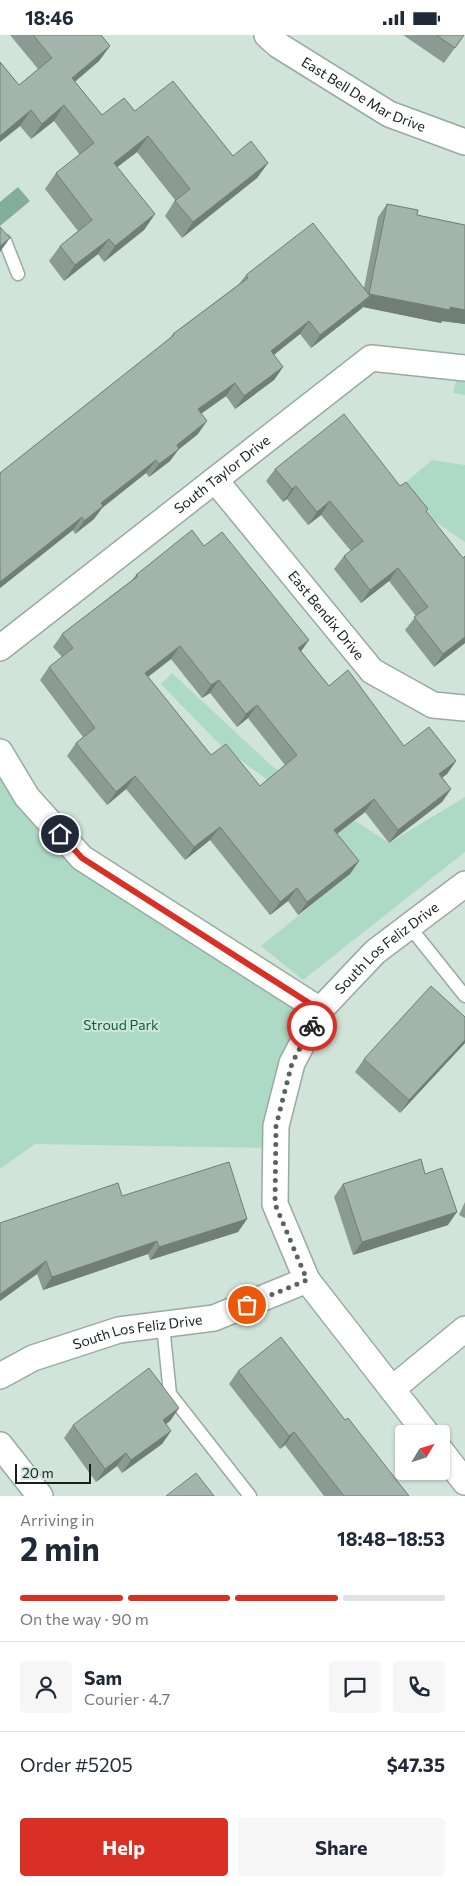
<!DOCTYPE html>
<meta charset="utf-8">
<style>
:root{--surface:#fff;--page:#f6f6f7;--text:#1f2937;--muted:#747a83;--line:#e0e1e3;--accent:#d93025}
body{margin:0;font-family:Commissioner,sans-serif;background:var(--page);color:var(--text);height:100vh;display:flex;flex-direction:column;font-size:19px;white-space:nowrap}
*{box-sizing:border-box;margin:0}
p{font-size:16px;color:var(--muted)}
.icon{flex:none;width:28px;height:28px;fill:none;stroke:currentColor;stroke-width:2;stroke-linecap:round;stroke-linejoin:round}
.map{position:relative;height:1461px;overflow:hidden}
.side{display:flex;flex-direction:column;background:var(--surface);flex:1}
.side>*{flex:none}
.needle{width:32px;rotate:52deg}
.fabs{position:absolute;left:395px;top:1390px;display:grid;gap:10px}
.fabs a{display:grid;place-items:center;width:55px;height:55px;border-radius:5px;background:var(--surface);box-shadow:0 1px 4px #0004;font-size:25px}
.scale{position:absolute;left:15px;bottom:12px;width:76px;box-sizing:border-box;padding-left:5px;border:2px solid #181f1c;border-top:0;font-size:14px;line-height:18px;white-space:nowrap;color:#181f1c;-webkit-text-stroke:4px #d1e4da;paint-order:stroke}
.pin{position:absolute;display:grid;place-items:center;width:42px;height:42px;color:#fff;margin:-21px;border:2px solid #fff;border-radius:50%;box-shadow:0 1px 5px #0007}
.courier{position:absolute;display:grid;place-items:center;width:50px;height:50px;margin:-25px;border:4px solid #d93025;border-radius:50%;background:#fff;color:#222;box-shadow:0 1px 6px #0007}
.head em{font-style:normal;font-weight:700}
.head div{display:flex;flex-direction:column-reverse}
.head{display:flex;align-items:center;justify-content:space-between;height:85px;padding:0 20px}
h1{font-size:32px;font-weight:700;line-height:38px}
.bar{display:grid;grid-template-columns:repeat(4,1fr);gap:8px 5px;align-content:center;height:60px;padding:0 20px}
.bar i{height:6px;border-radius:4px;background:var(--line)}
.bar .current{background:var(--accent)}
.bar p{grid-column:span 4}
.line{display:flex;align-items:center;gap:12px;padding:0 20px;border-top:1px solid var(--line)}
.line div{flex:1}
.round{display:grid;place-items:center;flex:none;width:52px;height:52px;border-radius:5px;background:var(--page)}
.primary-button{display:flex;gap:10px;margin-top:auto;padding:10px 20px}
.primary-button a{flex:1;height:58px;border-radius:5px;background:var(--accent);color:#fff;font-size:20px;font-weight:700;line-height:58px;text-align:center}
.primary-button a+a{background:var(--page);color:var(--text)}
.status{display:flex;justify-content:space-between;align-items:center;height:35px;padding:0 25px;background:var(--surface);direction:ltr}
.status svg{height:14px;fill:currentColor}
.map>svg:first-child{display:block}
.green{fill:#addac5}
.water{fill:#82af9b}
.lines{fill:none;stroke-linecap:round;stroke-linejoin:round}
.service-casing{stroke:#98aaa1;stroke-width:15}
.minor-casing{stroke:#98aaa1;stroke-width:28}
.service{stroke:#fff;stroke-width:12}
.minor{stroke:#fff;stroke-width:25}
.wall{fill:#8b9b93;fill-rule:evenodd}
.shaded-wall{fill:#717e78}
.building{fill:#a2b4ab;stroke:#717e78;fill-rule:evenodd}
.done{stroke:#59645e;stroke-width:5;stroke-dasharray:0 9}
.route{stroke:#d93025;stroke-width:6}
.labels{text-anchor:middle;stroke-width:4.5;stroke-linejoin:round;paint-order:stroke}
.street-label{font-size:14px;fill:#181f1c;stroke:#d1e4da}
.park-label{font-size:14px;fill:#0b5f44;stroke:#d1e4da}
</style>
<div class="status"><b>18:46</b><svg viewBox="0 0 49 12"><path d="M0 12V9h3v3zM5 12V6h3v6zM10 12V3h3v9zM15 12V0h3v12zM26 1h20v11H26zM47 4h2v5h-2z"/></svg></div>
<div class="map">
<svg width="465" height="1461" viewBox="0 0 465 1461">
<rect width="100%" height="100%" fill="#d1e4da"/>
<path class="green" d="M456 346 465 347V360L453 358Z
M432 425 465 430V507L434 486 406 447Z
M172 638 273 732 389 808 465 762V817L303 945 261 911 350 839 265 743 222 712 161 649Z
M0 717 82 823 320 975 276 1113 35 1109 0 1134Z"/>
<path class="water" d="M18 152 30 166 0 191V167Z"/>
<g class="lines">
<g class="service-casing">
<path id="service" d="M5 206 18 239
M409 891 465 961
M163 1290 170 1359 250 1461"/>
</g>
<g class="minor-casing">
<g id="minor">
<path id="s1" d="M267 0 278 10 389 79 465 107"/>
<path id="s2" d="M215 445 372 636 433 670 465 673"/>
<path id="s3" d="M0 613 371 323 465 333"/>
<path d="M0 717 27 762 82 823 320 975"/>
<path id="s4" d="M0 1341 33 1323 119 1295 214 1283 307 1245"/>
<path d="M392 1354 465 1294"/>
<path id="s5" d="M427 1399 307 1245 275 1169 276 1091 292 1028 320 975 375 917 465 849"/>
<path d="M0 1410 40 1461"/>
<path d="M441 1416 465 1447"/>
</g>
</g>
<use href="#service" class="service"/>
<use href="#minor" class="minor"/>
</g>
<path class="wall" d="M10 0H101L110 11 99 26 75 47 102 80 135 76 233 121 268 128 257 143 182 203 165 181 175 165 137 117 117 132 155 179 144 195 104 227 98 219 64 246 49 226 60 211 78 196 45 154 56 138 80 120 54 86 31 104 20 91 0 107V27L19 50 38 34Z
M403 0H464L444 28Z
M387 169 417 180 465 190V289L442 286 441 288 363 272 361 274 311 313 300 299 274 320 283 332 274 345 235 374 226 361 201 379 198 399 178 415 170 426 149 442 146 438 102 473 94 484 75 499 73 495 0 553V438L169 304 173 299 239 249 246 240 364 253 378 182Z
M275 434 400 451 428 474 426 477 463 523 465 521V608L434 632 405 595 416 581 389 546 361 568 334 534 344 521 351 516 321 480 308 490 287 464 283 467 266 446Z
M204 511 301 616 329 651 404 711 456 726 447 739 442 742 451 754 442 767 389 808 365 777 337 799 359 826 350 839 298 880 288 866 270 880 210 805 185 825 126 754 107 770 67 721 76 708 83 702 40 645 49 632 62 622 53 612 62 599 132 545 136 540ZM171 624 202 663 210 658 237 692 248 683 285 730 260 751 211 720 148 642Z
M465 982V1008L400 1078 355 1037 364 1024Z
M425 1139 448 1190 353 1220 334 1162 343 1149Z
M122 1161 247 1184 238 1197 150 1225 148 1219 43 1255 37 1239 0 1266Z
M465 1167V1183L459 1180Z
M238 1336 345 1385 409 1461H324L285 1410 280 1414 229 1349Z
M179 1373 170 1386 166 1389 171 1396 162 1409 122 1438 117 1431 96 1447 64 1403 73 1390Z"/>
<path class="shaded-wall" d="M110 11 99 26 61 58 72 43Z
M64 70 54 86 31 104 42 89Z
M31 75 20 91 0 107V101Z
M148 101 137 117 103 143 114 128Z
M268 128 257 143 182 203 193 187Z
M155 179 144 195 104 227 115 211Z
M10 203 0 217V211Z
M109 204 98 219 64 246 75 230Z
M369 259 465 275V289L442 286 441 288 363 272 361 274 311 313 320 300 364 266Z
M309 286 300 299 262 329 271 316Z
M283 332 274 345 235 374 244 361Z
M235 348 226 361 189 387 198 374Z
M207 386 198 399 178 415 170 426 149 442 159 429 177 410Z
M156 425 146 438 102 473 94 484 75 499 84 486 101 468Z
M296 451 287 464 283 467 292 454Z
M330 466 321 480 308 490 317 477Z
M82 482 73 495 0 553V547Z
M398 533 389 546 361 568 370 555Z
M465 602V608L434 632 443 619Z
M309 605 300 618 298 613Z
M180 611 171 624 136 651 145 638Z
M219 645 210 658 202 663 211 650Z
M257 670 248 683 237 692 246 679Z
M456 726 447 739 430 752 439 739Z
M135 741 126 754 107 770 116 757Z
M451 754 442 767 389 808 398 795Z
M374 764 365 777 325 808 334 795Z
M220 792 210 805 185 825 194 812Z
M359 826 350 839 298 880 307 867Z
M297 853 288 866 270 880 280 867Z
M465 1005V1008L400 1078 409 1065Z
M457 1177 448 1190 353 1220 362 1207Z
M247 1184 238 1197 150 1225 159 1212Z
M157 1206 148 1219 43 1255 52 1242Z
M46 1226 37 1239 0 1266V1259Z
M179 1373 170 1386 154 1398 163 1385Z
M171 1396 162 1409 122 1438 131 1425Z
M294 1397 285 1410 280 1414 289 1401Z
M126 1418 117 1431 96 1447 105 1434Z"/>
<path class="building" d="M33 0H101L110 11 72 43 102 80 124 63 135 76 173 46 233 121 251 106 268 128 193 187 175 166 190 154 148 101 114 128 155 179 115 211 109 204 75 230 60 211 92 185 56 138 94 108 64 70 42 89 31 75 0 101V27L19 50 52 23Z
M436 0H464L455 13Z
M387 169 418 175 417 180 465 190V275L450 272V275L369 259Z
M313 188 370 261 320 300 309 286 271 316 283 332 244 361 235 348 198 374 207 386 177 410 179 414 159 429 156 425 101 468 103 471 84 486 82 482 0 547V438L174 300 173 299 248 243 246 240Z
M0 192 10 203 0 211Z
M344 379 400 451 406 447 428 474 426 476 463 523 465 521V602L443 619 414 582 428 572 398 533 370 555 344 521 363 506 330 466 317 477 296 451 292 454 275 434Z
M192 495 204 511 222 497 309 605 298 613 329 651 348 635 404 711 429 692 456 726 439 739 451 754 398 795 374 764 334 795 359 826 307 867 297 853 280 867 220 792 194 812 135 741 116 757 76 708 95 693 49 632 73 613 62 599 138 541 136 540ZM180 611 211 650 219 645 246 679 257 670 297 720 260 751 226 709 211 720 145 638Z
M431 951 465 982V1005L409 1065 364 1024Z
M421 1124 425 1139 442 1133 457 1177 362 1207 343 1149Z
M229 1127 247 1184 159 1212 157 1206 52 1242 46 1226 0 1259V1188L118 1148 122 1161Z
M281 1302 345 1385 348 1383 409 1461H344L294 1397 289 1401 238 1336Z
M149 1333 179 1373 163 1385 171 1396 131 1425 126 1418 105 1434 73 1390Z
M196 1438 214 1461H166Z"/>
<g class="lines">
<path class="done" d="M247 1270 307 1245 275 1169 276 1091 292 1028 312 991"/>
<path class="route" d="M60 799 82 823 320 975 312 991"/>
</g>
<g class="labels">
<g class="street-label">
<text dy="5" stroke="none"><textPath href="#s1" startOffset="114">East Bell De Mar Drive</textPath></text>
<text dy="5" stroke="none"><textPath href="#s3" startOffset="282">South Taylor Drive</textPath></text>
<text dy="5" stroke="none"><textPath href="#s2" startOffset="175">East Bendix Drive</textPath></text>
<text dy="5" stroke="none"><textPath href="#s5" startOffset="572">South Los Feliz Drive</textPath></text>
<text dy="5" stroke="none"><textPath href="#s4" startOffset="146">South Los Feliz Drive</textPath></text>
</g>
<g class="park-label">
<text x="121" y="995">Stroud Park</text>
</g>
</g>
</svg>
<div class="fabs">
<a><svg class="needle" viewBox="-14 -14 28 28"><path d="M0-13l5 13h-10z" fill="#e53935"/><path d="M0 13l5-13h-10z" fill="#747a83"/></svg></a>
</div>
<div class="scale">20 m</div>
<div class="pin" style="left:247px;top:1270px;background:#ea580c"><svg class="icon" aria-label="bag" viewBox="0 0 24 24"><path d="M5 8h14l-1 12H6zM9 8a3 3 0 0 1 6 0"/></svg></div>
<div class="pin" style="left:60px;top:799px;background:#1f2937"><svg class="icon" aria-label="home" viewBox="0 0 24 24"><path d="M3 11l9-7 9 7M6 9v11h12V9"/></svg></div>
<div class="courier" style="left:312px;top:991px"><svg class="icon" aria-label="bike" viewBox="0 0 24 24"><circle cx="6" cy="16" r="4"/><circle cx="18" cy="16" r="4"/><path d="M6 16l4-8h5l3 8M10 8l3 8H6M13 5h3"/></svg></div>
</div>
<section class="side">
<div class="head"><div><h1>2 min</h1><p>Arriving in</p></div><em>18:48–18:53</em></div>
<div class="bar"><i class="current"></i><i class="current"></i><i class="current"></i><i></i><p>On the way · 90 m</p></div>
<div class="line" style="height:90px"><a class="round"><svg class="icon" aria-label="person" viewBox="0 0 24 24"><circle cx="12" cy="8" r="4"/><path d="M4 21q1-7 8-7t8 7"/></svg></a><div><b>Sam</b><p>Courier · 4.7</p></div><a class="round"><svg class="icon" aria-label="chat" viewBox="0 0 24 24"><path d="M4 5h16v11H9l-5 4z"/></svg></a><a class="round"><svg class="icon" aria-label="phone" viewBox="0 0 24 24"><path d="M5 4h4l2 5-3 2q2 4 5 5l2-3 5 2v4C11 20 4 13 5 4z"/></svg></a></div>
<div class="line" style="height:65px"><div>Order #5205</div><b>$47.35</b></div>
<div class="primary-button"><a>Help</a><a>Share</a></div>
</section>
